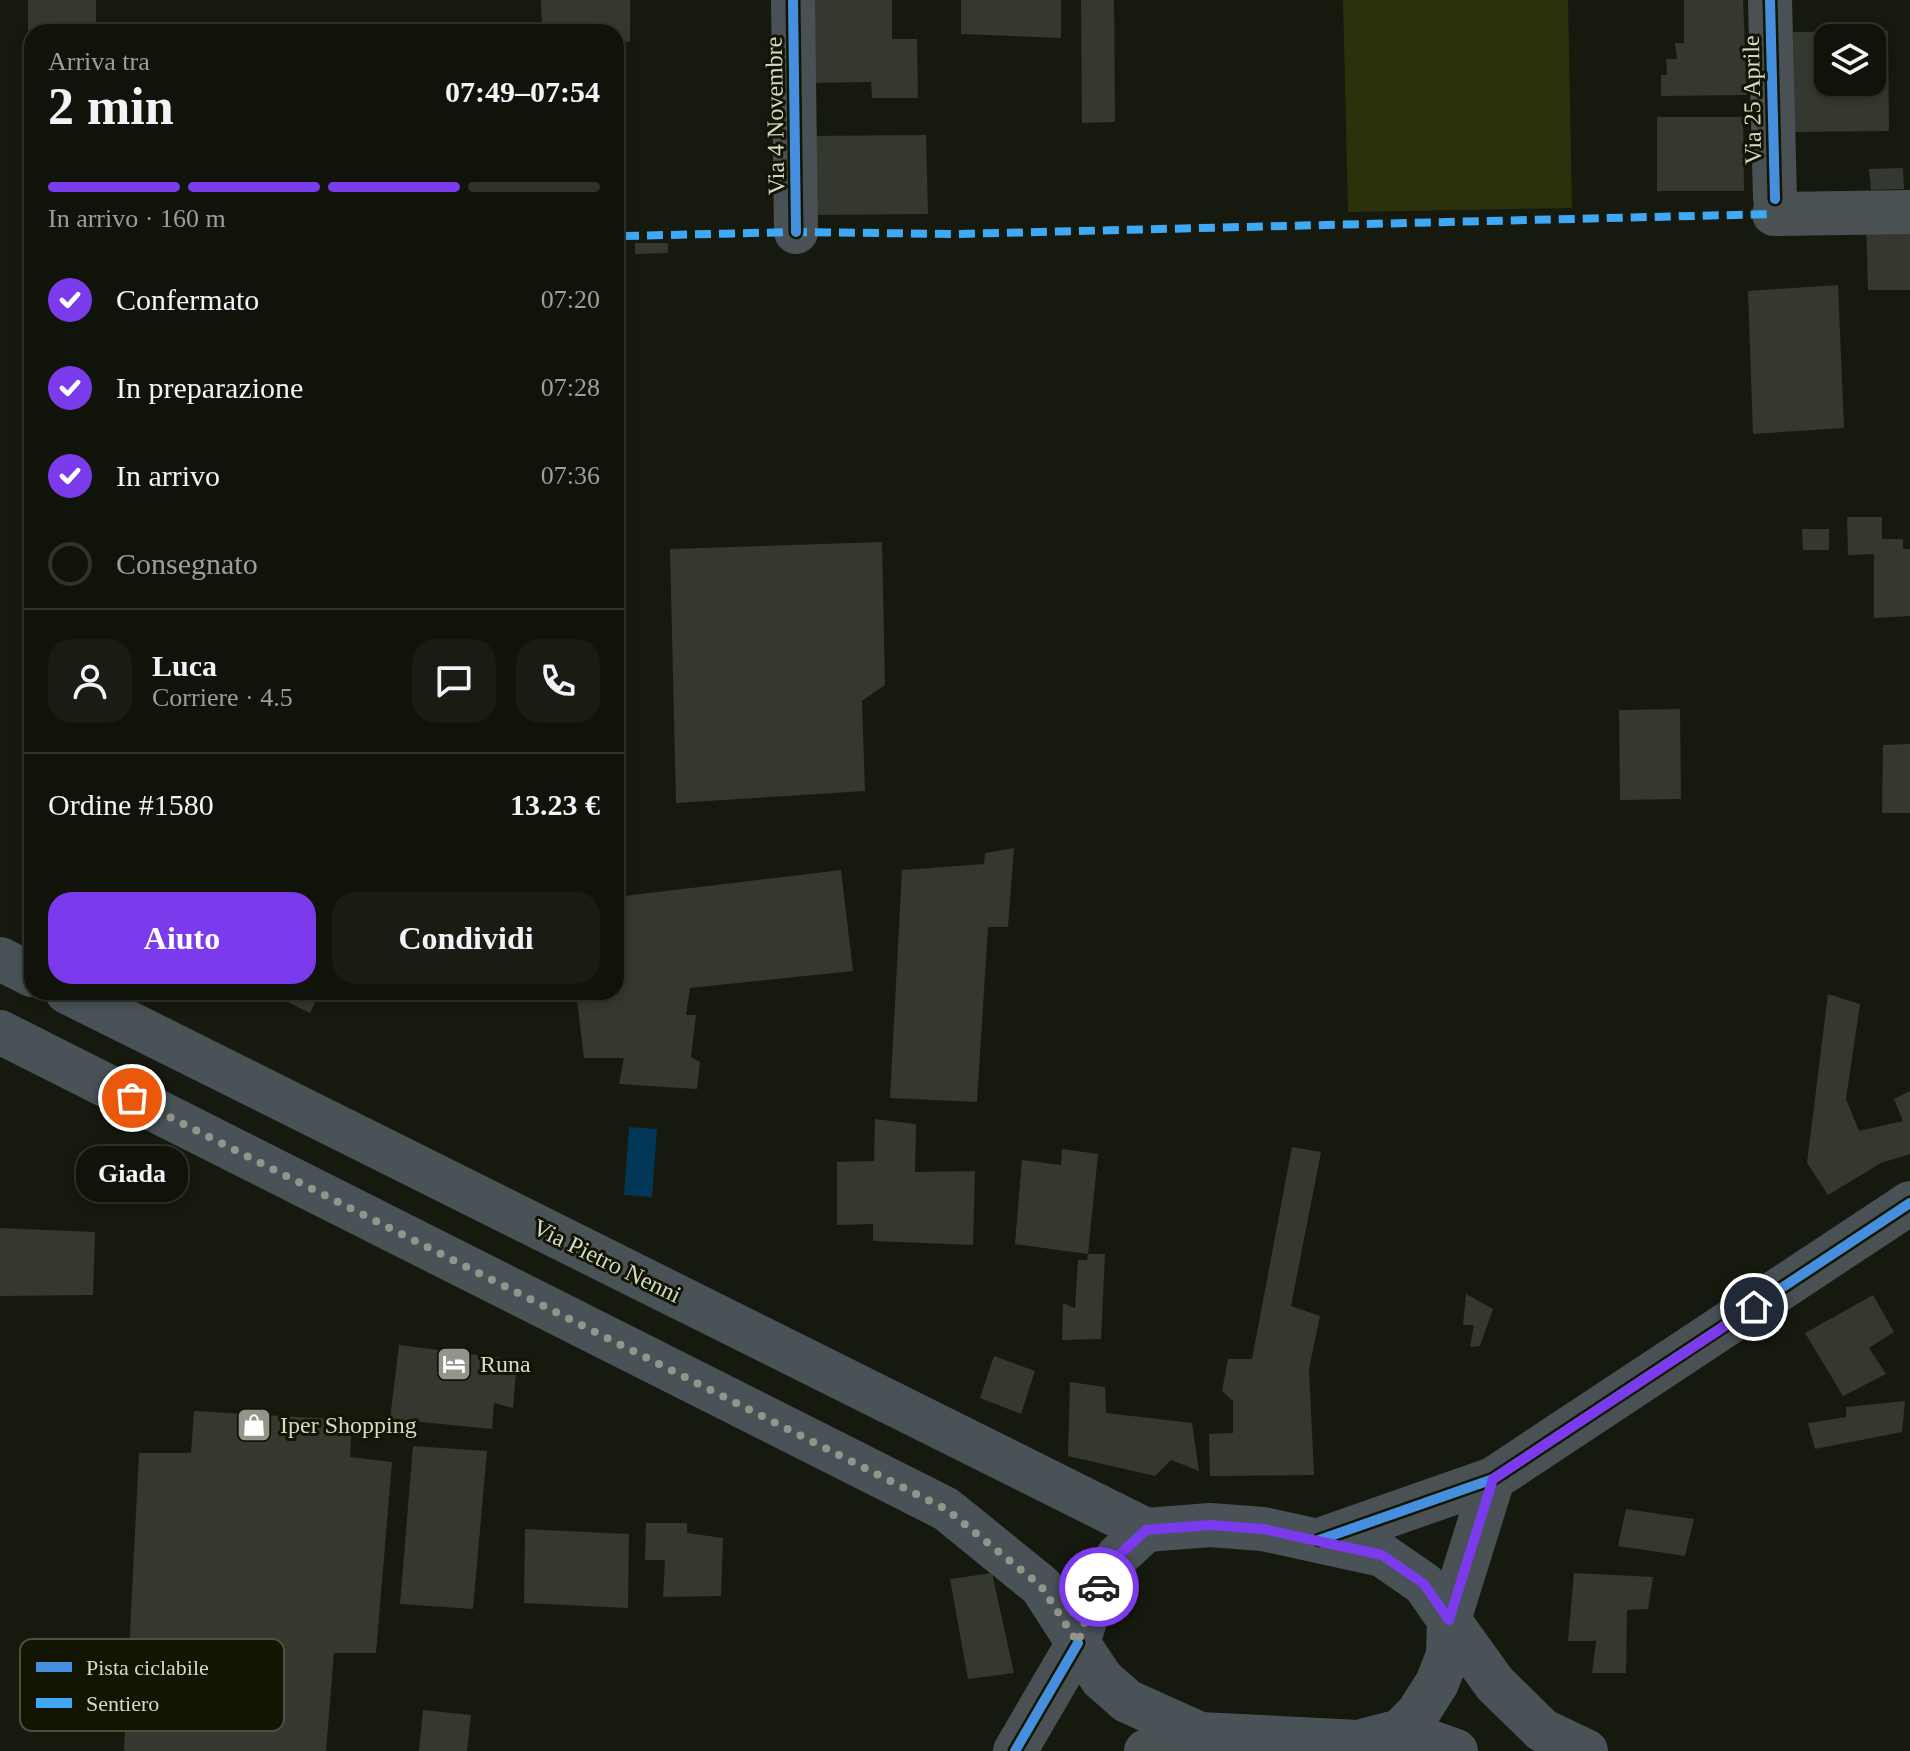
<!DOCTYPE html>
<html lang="it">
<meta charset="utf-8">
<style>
:root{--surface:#10130a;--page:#191c13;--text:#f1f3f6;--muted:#9c9e9c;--line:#30322b;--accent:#7c3aed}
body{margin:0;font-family:"Times New Roman",serif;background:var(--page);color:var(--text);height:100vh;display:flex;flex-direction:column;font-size:30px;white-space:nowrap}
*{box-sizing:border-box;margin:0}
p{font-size:26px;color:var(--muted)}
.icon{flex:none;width:44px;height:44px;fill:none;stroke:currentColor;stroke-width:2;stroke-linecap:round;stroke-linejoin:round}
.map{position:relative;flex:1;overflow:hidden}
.side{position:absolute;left:24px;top:24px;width:600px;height:976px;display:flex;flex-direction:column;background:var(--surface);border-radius:24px;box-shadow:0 4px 12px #0003,0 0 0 2px var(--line)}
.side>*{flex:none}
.buttons{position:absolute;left:1814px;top:24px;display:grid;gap:16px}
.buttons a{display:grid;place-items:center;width:72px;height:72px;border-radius:16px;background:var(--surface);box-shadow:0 4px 12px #0003,0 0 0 2px var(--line);font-size:40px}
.pin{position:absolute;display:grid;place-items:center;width:68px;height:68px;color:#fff;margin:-34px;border:4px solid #fff;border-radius:50%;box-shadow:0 2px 8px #0007}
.courier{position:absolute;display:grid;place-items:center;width:80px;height:80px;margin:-40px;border:6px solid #7c3aed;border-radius:50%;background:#fff;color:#222;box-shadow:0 2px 10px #0007}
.bubble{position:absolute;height:56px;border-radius:24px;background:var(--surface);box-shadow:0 4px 12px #0003,0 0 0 2px var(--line);font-size:26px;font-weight:600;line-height:56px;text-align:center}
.summary em{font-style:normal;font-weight:600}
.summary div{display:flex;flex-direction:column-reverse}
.summary{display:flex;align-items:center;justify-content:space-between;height:136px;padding:0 24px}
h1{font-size:52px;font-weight:600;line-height:60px}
.bar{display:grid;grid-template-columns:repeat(4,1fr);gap:12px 8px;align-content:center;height:96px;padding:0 24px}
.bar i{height:10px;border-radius:6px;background:var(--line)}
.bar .current{background:var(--accent)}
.bar p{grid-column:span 4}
.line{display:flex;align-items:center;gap:20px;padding:0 24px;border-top:2px solid var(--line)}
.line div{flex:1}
.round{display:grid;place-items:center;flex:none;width:84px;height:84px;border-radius:24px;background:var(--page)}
ol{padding:0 24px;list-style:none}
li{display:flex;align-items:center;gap:24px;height:88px}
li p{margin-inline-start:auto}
li .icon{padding:8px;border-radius:50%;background:var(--accent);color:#fff;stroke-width:4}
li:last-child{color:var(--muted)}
li i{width:44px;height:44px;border:4px solid var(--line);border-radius:50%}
.action{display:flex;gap:16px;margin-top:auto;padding:16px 24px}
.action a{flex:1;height:92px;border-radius:24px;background:var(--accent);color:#fff;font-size:32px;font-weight:600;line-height:92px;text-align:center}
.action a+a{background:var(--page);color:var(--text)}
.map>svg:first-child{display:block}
.green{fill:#2b320b}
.water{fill:#033757}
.building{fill:#35382e;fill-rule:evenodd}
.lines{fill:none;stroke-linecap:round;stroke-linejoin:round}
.minor{stroke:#495155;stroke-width:44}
.major{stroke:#495257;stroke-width:44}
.quiet{stroke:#3fa9f5;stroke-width:8;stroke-dasharray:16 8;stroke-linecap:butt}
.cycleway-casing{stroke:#111502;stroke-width:15}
.cycleway{stroke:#468fdf;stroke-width:10}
.done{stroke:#92968a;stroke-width:8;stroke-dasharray:0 14.4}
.route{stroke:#7c3aed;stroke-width:10}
.labels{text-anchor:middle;stroke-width:6;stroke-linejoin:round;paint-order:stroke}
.street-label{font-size:24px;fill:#d5d9cc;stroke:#111502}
.poi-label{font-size:24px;fill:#d5d9cc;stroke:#111502;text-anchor:start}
.key{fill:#111502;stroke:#4c503f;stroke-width:2}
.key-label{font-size:22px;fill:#d5d9cc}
</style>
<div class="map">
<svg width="1910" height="1751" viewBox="0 0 1910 1751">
<rect width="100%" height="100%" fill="#16190e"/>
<path class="green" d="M1343 0H1568L1572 208 1348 212Z"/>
<path class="water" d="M629 1127 657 1129 652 1197 624 1195Z"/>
<path class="building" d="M28 0H96V32H32V37H28Z
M541 0H630V42H616V32H542Z
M810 0H892V39H917L918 98H872L871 82 811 83Z
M961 0H1061V38L961 34Z
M1081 0H1114L1115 122 1082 123Z
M1684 0H1743L1747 95 1661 96V75H1667L1666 59H1677L1675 43H1684Z
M1888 31 1889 131 1794 132 1793 32ZM1828 38H1872V82H1828Z
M1657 117H1743L1744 191H1657Z
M926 135 928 214 808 215 807 136Z
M1903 168 1904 189 1871 190 1869 169Z
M1866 221H1910V290H1868Z
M635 243H668V253L635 254Z
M1838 285 1844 428 1753 434 1748 291Z
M1847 517H1882V539H1903V549H1910V616L1874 618V554L1848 555Z
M1802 529H1829V550H1803Z
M882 542 885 685 862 701 865 791 676 803 670 549Z
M1680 709 1681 799 1620 800 1619 710Z
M1910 744V813H1882L1883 745Z
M1014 848 1008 927H988L977 1102 890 1098 902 870 984 864 985 853Z
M841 870 853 971 690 988 686 1015H696L691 1057 700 1062 697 1089 619 1084 624 1058H584L576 992H616V897Z
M279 992H320L310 1013 277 997Z
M1828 994 1860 1004 1846 1099 1859 1131 1903 1121 1894 1099 1910 1091V1154L1881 1163 1828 1195 1807 1163Z
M875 1119 916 1124 915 1172 975 1171 973 1245 873 1241V1224L837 1225V1162L874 1161Z
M1292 1147 1321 1152 1291 1306 1320 1316 1309 1369 1314 1475 1210 1476 1209 1434 1233 1433V1401L1222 1391 1228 1359H1252Z
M1062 1149 1098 1154 1088 1254 1015 1244 1022 1160 1061 1165Z
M0 1228 95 1232 93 1295 0 1296Z
M1088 1254H1105L1101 1339 1062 1340 1063 1303 1075 1308 1078 1260H1087Z
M1466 1294 1493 1309 1480 1346 1470 1347 1474 1325H1463Z
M1873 1295 1894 1332 1869 1348 1886 1374 1843 1396 1805 1333Z
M399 1345 517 1360 513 1408 494 1403 492 1429 390 1419Z
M994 1356 1035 1371 1021 1414 980 1398Z
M1070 1382 1105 1387 1106 1413 1192 1423 1199 1471 1171 1460 1155 1476 1068 1456Z
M1905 1401 1902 1432 1815 1449 1808 1423 1846 1417V1407Z
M194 1411 352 1420 350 1457 392 1462 376 1653H334L326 1751H124L139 1453H191Z
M413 1446 487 1451 473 1609 400 1604Z
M1626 1509 1694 1519 1685 1556 1618 1546Z
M646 1523H687V1533L723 1538 721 1596 663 1597 665 1560H645Z
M525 1529 629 1534 628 1608 524 1603Z
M992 1573 1014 1673 968 1679 950 1579Z
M1574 1573 1653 1577 1648 1609 1627 1610 1626 1673H1592L1596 1641H1568Z
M423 1710 471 1715 467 1751H419Z"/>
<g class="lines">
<path class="minor" d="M793 0 796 232
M1770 0 1775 199
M1774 214 1910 212
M1319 1540 1493 1479 1910 1203
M1449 1620 1493 1479
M1015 1751 1078 1643
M1146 1751 1200 1734"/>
<path class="major" d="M0 959 32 975
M67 992 1146 1530
M0 1032 946 1509 1041 1586 1078 1643
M1210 1525 1263 1529 1382 1555 1424 1584 1449 1620 1448 1655 1437 1683 1418 1713 1400 1731 1358 1742 1200 1734 1127 1701 1102 1679 1078 1643 1092 1599 1118 1556 1146 1530Z
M1449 1620 1495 1684 1542 1730 1586 1751
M1400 1731 1456 1751"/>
<path class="quiet" d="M623 236 796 232 957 234 1774 214"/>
<g class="cycleway-casing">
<path id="cycleway" d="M793 0 796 232
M1770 0 1775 199
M1319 1540 1493 1479 1910 1203
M1015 1751 1078 1643"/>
</g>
<use href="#cycleway" class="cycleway"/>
</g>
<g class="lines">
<path class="done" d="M132 1098 946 1509 1041 1586 1078 1643 1092 1599 1099 1587"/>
<path class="route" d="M1099 1587 1118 1556 1146 1530 1210 1525 1263 1529 1382 1555 1424 1584 1449 1620 1493 1479 1754 1307"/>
</g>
<defs>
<g id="hotel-square" transform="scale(1.8)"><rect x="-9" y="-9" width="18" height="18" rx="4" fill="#92968a" stroke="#111502"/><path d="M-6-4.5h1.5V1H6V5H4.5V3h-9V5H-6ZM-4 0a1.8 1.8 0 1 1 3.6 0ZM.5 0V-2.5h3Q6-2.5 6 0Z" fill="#fff"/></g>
<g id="shop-square" transform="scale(1.8)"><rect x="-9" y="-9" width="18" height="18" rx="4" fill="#92968a" stroke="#111502"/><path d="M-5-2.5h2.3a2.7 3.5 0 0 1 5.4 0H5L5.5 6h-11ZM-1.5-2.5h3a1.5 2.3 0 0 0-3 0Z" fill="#fff"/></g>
</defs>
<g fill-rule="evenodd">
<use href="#hotel-square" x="454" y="1364"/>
<use href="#shop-square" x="254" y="1425"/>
</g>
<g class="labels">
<g class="street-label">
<text transform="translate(1752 100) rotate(-91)" y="8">Via 25 Aprile</text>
<text transform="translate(775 116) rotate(-91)" y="8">Via 4 Novembre</text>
<text transform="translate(607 1261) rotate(26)" y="8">Via Pietro Nenni</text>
</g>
<g class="poi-label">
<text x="480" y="1372">Runa</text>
<text x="280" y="1433">Iper Shopping</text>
</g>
</g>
<rect x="20" y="1639" width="264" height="92" rx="12" class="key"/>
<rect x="36" y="1662" width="36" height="10" fill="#468fdf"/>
<rect x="36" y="1698" width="36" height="10" fill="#3fa9f5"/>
<g class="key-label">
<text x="86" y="1675">Pista ciclabile</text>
<text x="86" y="1711">Sentiero</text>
</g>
</svg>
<div class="buttons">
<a><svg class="icon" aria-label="layers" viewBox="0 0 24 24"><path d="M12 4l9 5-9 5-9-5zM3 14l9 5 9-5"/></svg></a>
</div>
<div class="pin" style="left:132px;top:1098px;background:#ea580c"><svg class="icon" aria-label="bag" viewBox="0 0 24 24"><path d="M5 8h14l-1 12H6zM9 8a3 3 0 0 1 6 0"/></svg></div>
<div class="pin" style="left:1754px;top:1307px;background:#1f2937"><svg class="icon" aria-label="home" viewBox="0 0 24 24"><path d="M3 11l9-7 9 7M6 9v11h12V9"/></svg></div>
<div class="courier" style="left:1099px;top:1587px"><svg class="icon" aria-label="car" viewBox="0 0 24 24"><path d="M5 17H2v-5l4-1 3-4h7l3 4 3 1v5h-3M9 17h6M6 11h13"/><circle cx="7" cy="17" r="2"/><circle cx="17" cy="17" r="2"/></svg></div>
<div class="bubble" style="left:76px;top:1146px;width:112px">Giada</div>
<section class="side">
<div class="summary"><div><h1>2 min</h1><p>Arriva tra</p></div><em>07:49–07:54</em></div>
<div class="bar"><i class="current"></i><i class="current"></i><i class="current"></i><i></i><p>In arrivo · 160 m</p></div>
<ol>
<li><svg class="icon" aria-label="check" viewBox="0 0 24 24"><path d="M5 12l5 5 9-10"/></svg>Confermato<p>07:20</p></li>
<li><svg class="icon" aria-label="check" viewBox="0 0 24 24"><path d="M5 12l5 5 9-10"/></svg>In preparazione<p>07:28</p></li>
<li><svg class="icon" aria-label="check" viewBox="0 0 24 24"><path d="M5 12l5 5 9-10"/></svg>In arrivo<p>07:36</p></li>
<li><i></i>Consegnato</li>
</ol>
<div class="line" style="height:144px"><a class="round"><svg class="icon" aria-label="person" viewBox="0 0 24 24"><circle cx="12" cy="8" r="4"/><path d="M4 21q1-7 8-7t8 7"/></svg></a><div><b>Luca</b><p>Corriere · 4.5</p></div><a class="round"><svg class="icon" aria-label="chat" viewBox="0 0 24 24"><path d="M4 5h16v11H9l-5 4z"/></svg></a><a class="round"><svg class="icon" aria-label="phone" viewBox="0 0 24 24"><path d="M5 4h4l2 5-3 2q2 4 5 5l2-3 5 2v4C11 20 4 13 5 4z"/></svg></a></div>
<div class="line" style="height:104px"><div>Ordine #1580</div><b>13.23 €</b></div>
<div class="action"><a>Aiuto</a><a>Condividi</a></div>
</section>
</div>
